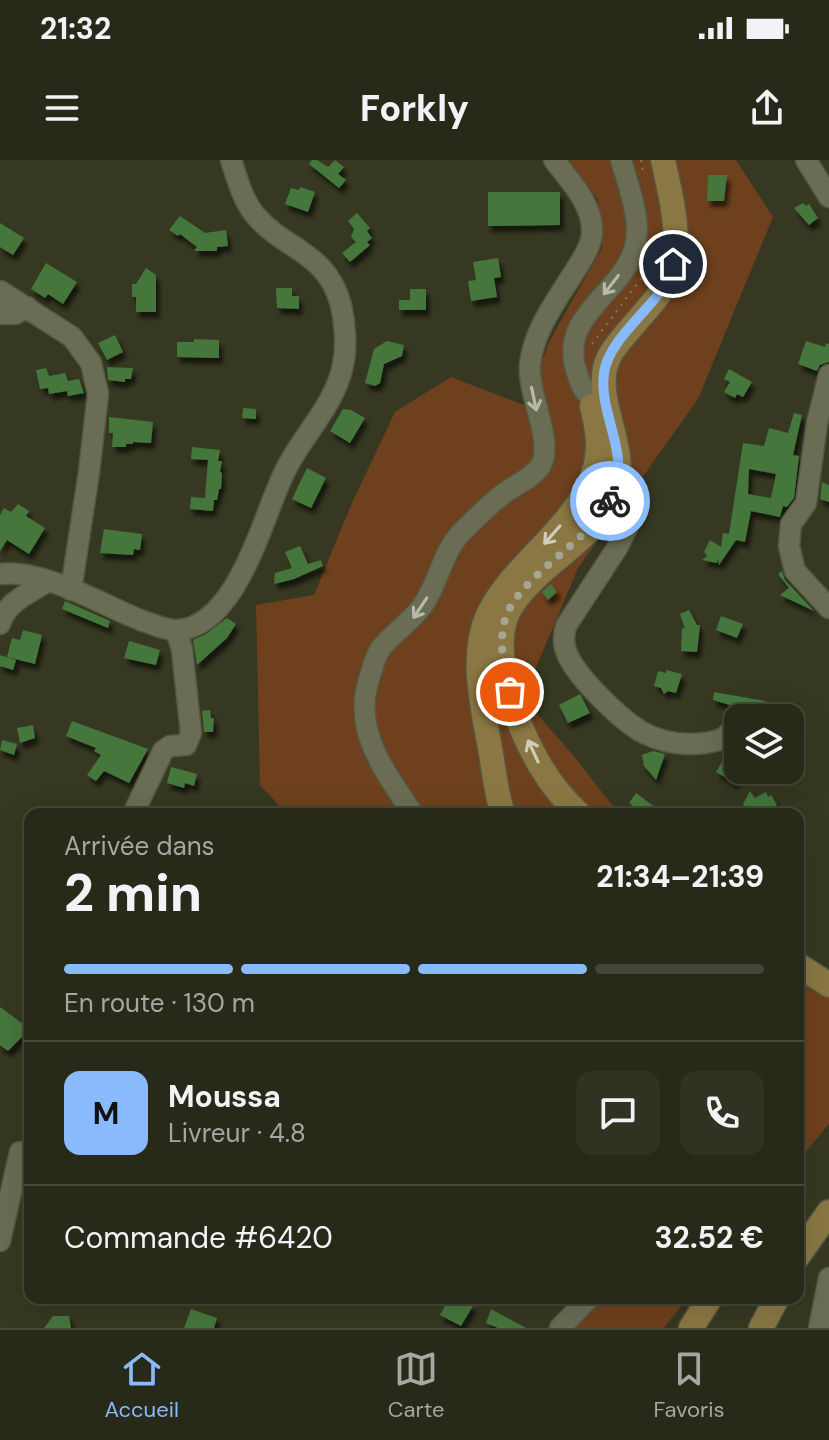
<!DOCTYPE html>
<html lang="fr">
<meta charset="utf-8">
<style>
:root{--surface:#282a19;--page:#303222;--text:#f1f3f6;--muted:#a5a7a2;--line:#444638;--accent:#89bafc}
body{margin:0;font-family:"DM Sans",sans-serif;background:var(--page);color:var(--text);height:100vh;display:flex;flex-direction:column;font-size:30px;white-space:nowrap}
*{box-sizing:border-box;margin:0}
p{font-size:26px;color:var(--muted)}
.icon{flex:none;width:44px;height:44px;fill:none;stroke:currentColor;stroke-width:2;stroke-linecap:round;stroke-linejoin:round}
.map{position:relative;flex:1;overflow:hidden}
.drawer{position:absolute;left:24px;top:648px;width:780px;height:496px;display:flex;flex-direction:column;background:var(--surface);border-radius:16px;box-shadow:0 8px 32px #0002,0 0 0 2px var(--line)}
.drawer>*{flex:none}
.tools{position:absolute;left:724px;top:544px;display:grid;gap:16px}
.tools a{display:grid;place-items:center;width:80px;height:80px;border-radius:16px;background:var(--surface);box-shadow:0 8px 32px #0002,0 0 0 2px var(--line);font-size:40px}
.pin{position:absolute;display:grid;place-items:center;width:68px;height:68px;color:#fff;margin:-34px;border:4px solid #fff;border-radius:50%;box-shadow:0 2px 8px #0007}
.courier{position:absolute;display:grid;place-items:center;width:80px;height:80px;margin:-40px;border:6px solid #89bafc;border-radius:50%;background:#fff;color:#222;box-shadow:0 2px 10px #0007}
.headline em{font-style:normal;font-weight:800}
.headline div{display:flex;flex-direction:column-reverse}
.headline{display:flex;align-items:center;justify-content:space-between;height:136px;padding:0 40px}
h1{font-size:52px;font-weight:800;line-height:60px}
.bar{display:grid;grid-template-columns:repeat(4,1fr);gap:12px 8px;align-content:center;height:96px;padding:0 40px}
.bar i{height:10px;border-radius:6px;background:var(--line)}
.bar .active{background:var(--accent)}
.bar p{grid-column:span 4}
.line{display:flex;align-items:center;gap:20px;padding:0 40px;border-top:2px solid var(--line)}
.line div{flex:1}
.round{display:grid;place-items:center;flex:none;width:84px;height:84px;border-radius:16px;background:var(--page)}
.status{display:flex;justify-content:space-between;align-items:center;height:56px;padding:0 40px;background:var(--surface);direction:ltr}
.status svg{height:22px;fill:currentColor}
header{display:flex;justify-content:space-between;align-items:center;height:104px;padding:0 40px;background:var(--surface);font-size:36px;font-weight:800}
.tabs{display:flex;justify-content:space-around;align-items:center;height:112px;border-top:2px solid var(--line);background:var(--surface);font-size:22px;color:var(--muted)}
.tabs a{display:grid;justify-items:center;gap:4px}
.tabs .active{color:var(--accent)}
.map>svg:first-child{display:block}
.green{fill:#6e401d}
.building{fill:#44773c;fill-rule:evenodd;filter:url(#shadow)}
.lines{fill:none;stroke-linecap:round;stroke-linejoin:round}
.minor-casing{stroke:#555642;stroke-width:23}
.major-casing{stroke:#555642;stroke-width:27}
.path{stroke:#797b68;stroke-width:2;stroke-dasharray:2 6;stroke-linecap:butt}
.minor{stroke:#6a6d54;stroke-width:20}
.major{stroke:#8a7743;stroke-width:24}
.oneway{stroke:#b7baa8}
.oneway2{stroke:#d0cdb8}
.done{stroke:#a5a796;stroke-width:8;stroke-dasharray:0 14.4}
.route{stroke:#89bafc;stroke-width:10}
</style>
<div class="status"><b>21:32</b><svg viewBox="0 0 49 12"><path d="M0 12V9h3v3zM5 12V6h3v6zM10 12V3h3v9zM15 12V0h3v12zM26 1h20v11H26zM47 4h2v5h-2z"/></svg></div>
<header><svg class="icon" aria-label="menu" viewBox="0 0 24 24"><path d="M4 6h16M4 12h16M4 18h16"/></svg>Forkly<svg class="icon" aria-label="share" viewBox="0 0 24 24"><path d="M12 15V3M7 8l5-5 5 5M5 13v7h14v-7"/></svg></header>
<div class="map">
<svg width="829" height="1168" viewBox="0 0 829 1168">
<defs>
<filter id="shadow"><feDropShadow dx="3.5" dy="6" stdDeviation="2" flood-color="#0009"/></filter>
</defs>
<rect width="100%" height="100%" fill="#363821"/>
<path class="green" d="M569 0H736L773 57 698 239 578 408 523 538 573 595 619 654H287L260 625 256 445 314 435 351 345 395 252 451 217 524 245 551 178 602 88 598 40Z
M798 811 829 830V964L798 1001Z
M571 1138H687L664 1168H574Z"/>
<path class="building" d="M312 0H317L328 7 335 0 344 7 338 14 346 20 339 28 309 4Z
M708 15H727L724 41H707Z
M300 27 315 32 308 52 285 44 291 28 299 30Z
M488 32H560V65L488 66Z
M803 43 806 46 809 44 818 58 809 65 794 48Z
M357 53 370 68 367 71 372 78 367 82 370 85 350 102 342 93 356 82 351 77 354 69 348 61Z
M180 56 205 73 226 70 228 86 217 87V91H194L197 87 180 74 178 76 169 70Z
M0 63 24 78 13 95 0 87Z
M498 98 501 117 494 118 497 137 471 141 468 121 476 120 473 102Z
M46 103 77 122 63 144 48 134 45 138 31 129Z
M146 108 156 115V152H136V137H132V124H136Z
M276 128H292V136H299V149L277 148Z
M410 129H426V150H399V140H410Z
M115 175 123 192 107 200 98 183Z
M194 179 219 180V198L177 197V182H194Z
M387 181 404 185 402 196 384 204 380 223 375 226 365 223 374 189Z
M806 181 825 187 826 183 829 184V202L820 205 817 211 798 204Z
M107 207 133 208 131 219H125V222L108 220Z
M46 208 49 216 65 213 68 221 79 219 84 233 68 236 67 231 49 234 48 228 40 229 36 210Z
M729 209 752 222 743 237 737 234 735 238 724 232 730 222 724 219Z
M243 248 256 249V259L242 258Z
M343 249 351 250 365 258 350 283 330 271Z
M794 253 802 255 793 295 799 296 794 338 787 347 783 346 780 357 751 351 745 382 736 380 719 405 718 398 717 403 702 400 707 396 704 392 710 380 721 387 723 373 729 374 743 283 764 286 769 268 788 273ZM749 309 776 314 771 338 748 334Z
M109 257 153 262 151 283 133 282V284H126V287H112L113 273H109Z
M192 287 220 290 218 301H222L220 312 222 313 221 329H219L217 340H214L213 351 190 349 191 337 205 338 208 300 191 299Z
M307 308 326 318 311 348 292 339Z
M822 322 829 325V342L820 339Z
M18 344 29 351 26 356 45 368 29 394 7 380 0 391V355L4 348 11 352Z
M104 369 142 374 140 390 134 389 133 395 100 393Z
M300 386 308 404 321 400 323 406 294 419 274 424 275 413 292 408 285 392Z
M782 411 785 420 814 451 780 435 789 428 778 414Z
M551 424 557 432 548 440 542 432Z
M65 441 110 461 108 468 62 449Z
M689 450 697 465H700L697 492 681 491 682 468 685 469 680 454Z
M721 456 743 464 737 478 716 470Z
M227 458 236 464 227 478 197 505 193 480 206 474Z
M23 470 42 475 35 504 7 497 12 478 20 480Z
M129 481 160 490 156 505 124 498Z
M0 495 16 500 13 510 0 506Z
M666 510 682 514 676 533 668 531 664 534 661 528 654 526 658 511 666 513Z
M714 532 765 541 773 545 770 558H742L743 549 713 540Z
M580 534 590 553 568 563 559 545Z
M210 550 211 558H214L213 572H204L202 551Z
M72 561 148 589 129 623 104 611 96 621 87 615 101 595 94 591 96 588 66 576Z
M33 565 35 578 20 583 17 568Z
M2 580 17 584 14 595 0 590Z
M653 591 665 594 656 620 644 606 642 595Z
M722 602 741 613 735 623 716 612Z
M171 607 197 614 194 626 185 623 184 628 167 623Z
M750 631 755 638 766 632 768 637 771 635 777 645 763 654H750L743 644Z
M636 633 652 645 665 654H644L629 643Z
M0 847 26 866 24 868 28 871 8 891 0 885Z
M449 1138H459L473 1146 461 1166 440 1155Z
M191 1149 217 1158 214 1168H184Z
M491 1149 526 1168H498L486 1163Z
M53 1156H69L71 1168H44Z"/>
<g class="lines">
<g class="minor-casing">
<path id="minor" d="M806 0 829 37
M0 131 72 177 91 203 98 234 89 312 71 430
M0 154H15L27 147
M829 215 817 263 806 343 791 364 789 386 795 411 829 448
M590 236C581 229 580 221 576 210 559 154 624 133 635 86 642 60 628 25 621 0
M610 315 617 321 635 352 617 388 566 466C563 476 563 486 568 496 579 519 618 557 640 571 660 582 683 586 705 583 717 581 725 580 731 570
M0 414C44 409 102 445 143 461 153 464 167 471 178 470 238 466 263 355 285 311 302 276 335 245 343 205 347 187 345 163 341 145 327 92 286 91 255 55 243 41 237 18 231 0
M0 464C6 442 29 433 47 422
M133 654 163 591 170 586 186 585 191 573 182 489 176 471
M413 654C385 611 351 570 370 516 373 507 375 496 381 488 394 472 411 462 423 445 441 419 441 390 467 367 478 356 490 344 503 334 515 325 533 318 541 305 554 282 527 233 530 204 534 171 554 144 571 117 579 104 590 90 592 74 594 45 570 21 554 0
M0 1081 20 992
M560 1168 589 1138
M819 1168 829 1118"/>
</g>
<g class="major-casing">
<path id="major" d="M503 654C497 637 495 618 492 600 485 555 468 498 488 455 516 396 595 358 598 288 599 274 595 260 592 246
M579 654C564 640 551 624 541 607 518 570 485 486 512 445 539 403 594 382 614 334 630 293 600 254 604 214 606 195 619 182 631 168 642 154 657 140 665 125 686 89 671 37 663 0
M798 805 829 825
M798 1096 829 1052
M691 1168 710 1138
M761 1168 777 1138"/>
</g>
<path class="path" d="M641 0 643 12
M592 184 649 108 654 94 653 82"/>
<use href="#minor" class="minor"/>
<use href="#major" class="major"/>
</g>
<defs><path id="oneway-shaft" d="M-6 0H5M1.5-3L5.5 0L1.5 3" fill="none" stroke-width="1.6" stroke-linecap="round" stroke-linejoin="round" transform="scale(2)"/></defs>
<g class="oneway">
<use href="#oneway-shaft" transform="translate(611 125) rotate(128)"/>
<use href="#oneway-shaft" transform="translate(534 239) rotate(78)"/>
<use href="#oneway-shaft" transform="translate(420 448) rotate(124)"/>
</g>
<g class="oneway2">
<use href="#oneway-shaft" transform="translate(552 375) rotate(131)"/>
<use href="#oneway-shaft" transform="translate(533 591) rotate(-115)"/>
</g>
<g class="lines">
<path class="done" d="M510 532C504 510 499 485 504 463 514 419 587 384 610 341"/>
<path class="route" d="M610 341C634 295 598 257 604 213 608 182 646 153 664 127 668 121 670 112 673 104"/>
</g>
</svg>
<div class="tools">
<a><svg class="icon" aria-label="layers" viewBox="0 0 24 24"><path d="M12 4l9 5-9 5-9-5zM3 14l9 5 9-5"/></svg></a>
</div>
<div class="pin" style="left:510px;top:532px;background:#ea580c"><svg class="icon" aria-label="bag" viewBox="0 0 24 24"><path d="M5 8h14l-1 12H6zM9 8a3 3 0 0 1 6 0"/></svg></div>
<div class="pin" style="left:673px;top:104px;background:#1f2937"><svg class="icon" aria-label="home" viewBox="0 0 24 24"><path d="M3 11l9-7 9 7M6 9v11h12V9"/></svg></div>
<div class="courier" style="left:610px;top:341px"><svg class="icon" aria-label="bike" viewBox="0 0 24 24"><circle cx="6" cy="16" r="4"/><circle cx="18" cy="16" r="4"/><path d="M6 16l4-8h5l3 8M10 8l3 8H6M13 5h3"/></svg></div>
<section class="drawer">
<div class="headline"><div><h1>2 min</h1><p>Arrivée dans</p></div><em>21:34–21:39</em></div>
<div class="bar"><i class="active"></i><i class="active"></i><i class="active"></i><i></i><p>En route · 130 m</p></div>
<div class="line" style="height:144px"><b class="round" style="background:var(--accent);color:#111">M</b><div><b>Moussa</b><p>Livreur · 4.8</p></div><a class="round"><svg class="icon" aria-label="chat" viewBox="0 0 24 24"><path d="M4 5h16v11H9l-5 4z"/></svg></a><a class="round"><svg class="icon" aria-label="phone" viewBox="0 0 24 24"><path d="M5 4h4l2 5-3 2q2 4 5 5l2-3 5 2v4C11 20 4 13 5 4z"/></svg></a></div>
<div class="line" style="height:104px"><div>Commande #6420</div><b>32.52 €</b></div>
</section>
</div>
<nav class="tabs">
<a class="active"><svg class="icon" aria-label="home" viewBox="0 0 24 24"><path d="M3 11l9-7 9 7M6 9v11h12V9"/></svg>Accueil</a>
<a><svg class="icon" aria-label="map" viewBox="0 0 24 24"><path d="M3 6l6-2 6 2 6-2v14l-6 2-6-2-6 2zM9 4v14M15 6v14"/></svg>Carte</a>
<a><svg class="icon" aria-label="saved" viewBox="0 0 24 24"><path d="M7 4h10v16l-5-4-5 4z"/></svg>Favoris</a>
</nav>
